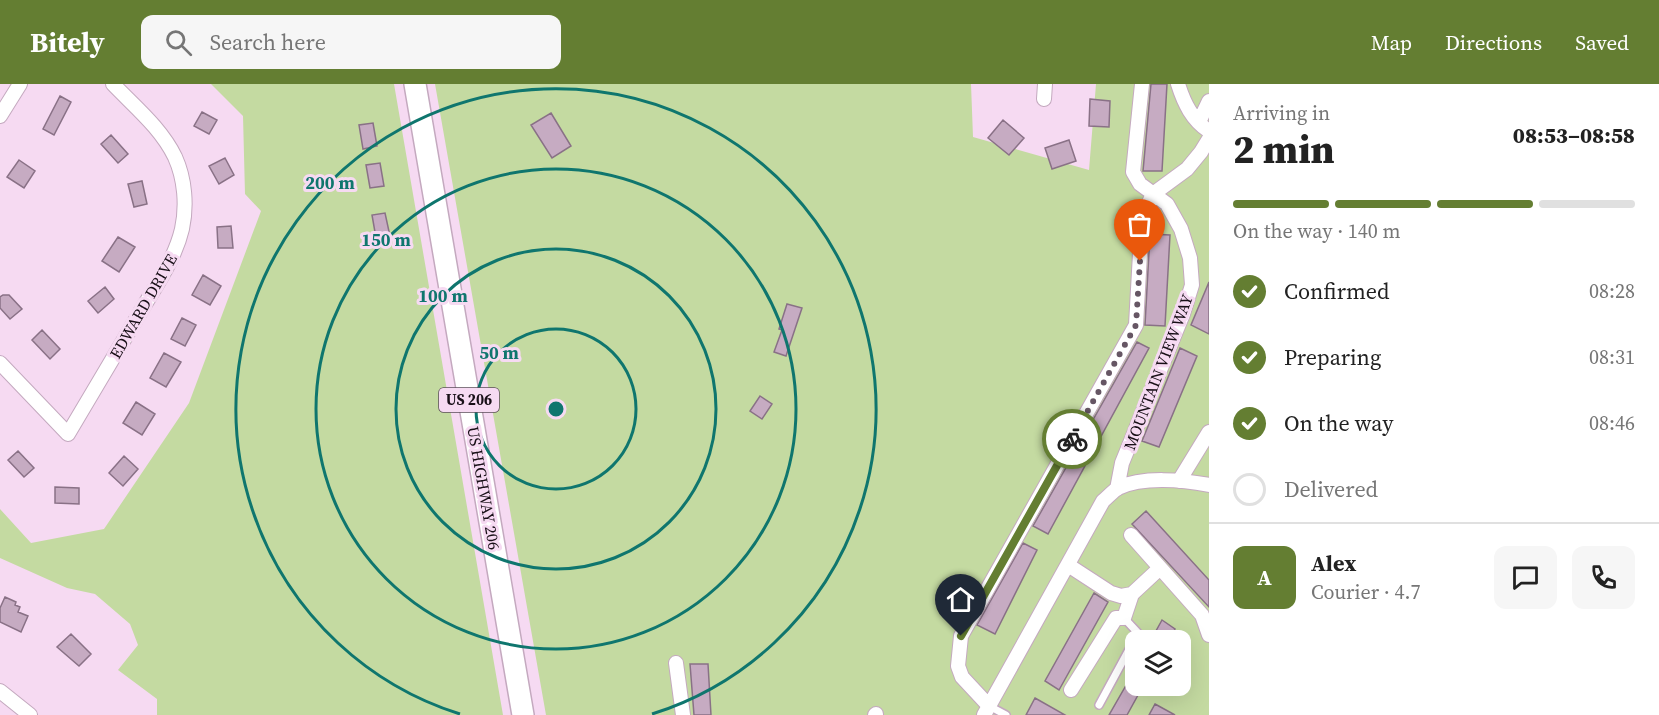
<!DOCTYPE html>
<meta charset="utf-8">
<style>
:root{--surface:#fff;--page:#f6f6f6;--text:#222;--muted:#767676;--line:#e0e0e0;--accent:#647e32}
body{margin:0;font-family:"Source Serif 4",serif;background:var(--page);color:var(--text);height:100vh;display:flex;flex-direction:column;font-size:22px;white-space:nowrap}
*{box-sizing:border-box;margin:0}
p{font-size:20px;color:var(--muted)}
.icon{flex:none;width:33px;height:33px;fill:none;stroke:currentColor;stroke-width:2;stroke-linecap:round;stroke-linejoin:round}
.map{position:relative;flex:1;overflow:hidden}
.panel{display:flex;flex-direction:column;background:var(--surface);width:450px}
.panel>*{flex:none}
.tools{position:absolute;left:1125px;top:546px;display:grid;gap:12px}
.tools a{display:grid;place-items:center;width:66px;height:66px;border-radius:12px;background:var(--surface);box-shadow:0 6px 24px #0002;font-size:30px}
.pin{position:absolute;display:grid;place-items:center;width:51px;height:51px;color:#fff;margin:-62px -26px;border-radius:50% 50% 50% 0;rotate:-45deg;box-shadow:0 0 6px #0007}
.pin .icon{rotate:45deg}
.courier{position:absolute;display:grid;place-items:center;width:60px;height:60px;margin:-30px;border:4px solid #647e32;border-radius:50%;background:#fff;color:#222;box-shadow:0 2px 8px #0007}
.overview em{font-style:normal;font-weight:800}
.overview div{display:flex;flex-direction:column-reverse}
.overview{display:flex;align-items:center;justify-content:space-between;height:102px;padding:0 24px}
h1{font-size:39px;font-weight:800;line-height:45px}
.bar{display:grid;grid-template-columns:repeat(4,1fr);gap:9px 6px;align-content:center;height:72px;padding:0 24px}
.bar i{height:8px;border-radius:4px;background:var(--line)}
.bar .on{background:var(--accent)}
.bar p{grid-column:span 4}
.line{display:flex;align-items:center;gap:15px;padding:0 24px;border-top:2px solid var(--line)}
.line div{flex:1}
.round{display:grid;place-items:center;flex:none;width:63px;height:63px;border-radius:12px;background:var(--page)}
ol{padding:0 24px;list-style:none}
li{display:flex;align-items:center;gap:18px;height:66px}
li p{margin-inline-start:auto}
li .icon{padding:6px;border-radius:50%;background:var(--accent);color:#fff;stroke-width:4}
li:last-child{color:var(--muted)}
li i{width:33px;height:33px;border:3px solid var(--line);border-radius:50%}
header{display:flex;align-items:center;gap:36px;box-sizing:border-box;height:84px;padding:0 30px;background:var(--accent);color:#fff}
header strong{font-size:28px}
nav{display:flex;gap:33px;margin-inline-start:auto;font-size:21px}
.search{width:420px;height:54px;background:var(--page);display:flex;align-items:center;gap:15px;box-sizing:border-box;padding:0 21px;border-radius:12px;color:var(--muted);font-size:22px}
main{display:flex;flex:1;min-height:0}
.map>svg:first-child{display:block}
.green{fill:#c4daa1;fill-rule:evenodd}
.building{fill:#c6abc2;stroke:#897186;stroke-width:1.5}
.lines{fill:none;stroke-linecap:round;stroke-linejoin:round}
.service-casing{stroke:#c4a9bf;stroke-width:10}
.minor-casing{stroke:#c4a9bf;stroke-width:16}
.trunk-casing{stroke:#c4a9bf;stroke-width:24}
.service{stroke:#fff;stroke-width:7}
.minor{stroke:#fff;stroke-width:14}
.trunk{stroke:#fff;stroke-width:21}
.done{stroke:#665664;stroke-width:6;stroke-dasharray:0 10.8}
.route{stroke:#647e32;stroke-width:8}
.ring{fill:none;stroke:#0f766e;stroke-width:3}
.labels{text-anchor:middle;stroke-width:6;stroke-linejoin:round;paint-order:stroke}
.shield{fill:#f6daf2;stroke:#5b4c59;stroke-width:1.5}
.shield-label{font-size:15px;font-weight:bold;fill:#180f17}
.street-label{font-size:16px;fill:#180f17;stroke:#f6daf2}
.centre{fill:#0f766e;stroke:#f6daf2;stroke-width:3}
.ring-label{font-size:18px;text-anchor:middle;font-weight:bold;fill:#0f766e;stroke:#f6daf2;stroke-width:6;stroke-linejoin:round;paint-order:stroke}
</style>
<header>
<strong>Bitely</strong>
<div class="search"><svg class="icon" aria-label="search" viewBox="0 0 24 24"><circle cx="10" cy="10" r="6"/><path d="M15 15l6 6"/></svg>Search here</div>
<nav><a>Map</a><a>Directions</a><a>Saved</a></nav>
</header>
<main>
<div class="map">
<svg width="1209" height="631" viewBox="0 0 1209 631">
<rect width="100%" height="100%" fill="#f6daf2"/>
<path class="green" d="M211 0H394L503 631H157V615L118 586 138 561 130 540 95 510 67 504 0 474V425L31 459 104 445 189 319 261 127 245 110 243 32Z
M435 0H971L973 53 1089 86 1096 0H1209V631H546ZM1136 556H1180V602H1136Z"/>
<path class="building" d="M1151 0H1167L1162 87H1143Z
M60 12 71 18 54 51 43 45Z
M1090 15 1110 17 1109 43 1089 42Z
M202 28 217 36 209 50 194 42Z
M551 29 571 62 552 74 531 41Z
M1003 36 1024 54 1009 71 988 54Z
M373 39 377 62 363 65 359 41Z
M111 51 128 70 118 79 101 60Z
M1069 56 1076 77 1052 85 1045 64Z
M225 74 234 91 219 100 209 82Z
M19 76 35 87 24 104 7 93Z
M380 79 384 102 370 104 366 81Z
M142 97 147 120 134 123 128 100Z
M385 129 390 152 376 154 372 131Z
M231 142 233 164H218L217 143Z
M1150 150 1170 151 1165 242 1145 241Z
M118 153 135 163 119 188 102 177Z
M203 191 221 202 210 221 192 211Z
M1209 198V250L1191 241Z
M105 203 114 215 98 229 88 217Z
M3 211H9L22 225 10 235 0 224V213Z
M787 220 802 224 786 272 774 268 782 246 779 245Z
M182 234 196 241 185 262 171 255Z
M42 246 60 265 50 275 32 256Z
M1137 258 1149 264 1048 450 1033 442Z
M1180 264 1197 272 1159 363 1142 357Z
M164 269 181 278 166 303 150 294Z
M760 312 772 320 762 335 750 327Z
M136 318 155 330 142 351 123 339Z
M18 367 34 384 24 393 8 376Z
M124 372 138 385 123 402 109 389Z
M55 403 79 404V420L55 419Z
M1146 427 1209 496V523L1132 440Z
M1023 459 1037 466 995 550 977 541Z
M1094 509 1108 518 1059 606 1045 597Z
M5 513 16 518 15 521 20 523 18 528 28 532 21 548 0 538V524Z
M1162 536 1175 545 1169 556H1151Z
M71 550 91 570 79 582 57 563Z
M690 580H708L711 631H694Z
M1136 584V602H1143L1127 631H1109Z
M1035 614 1065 631H1026Z
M1155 620 1175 631H1149Z"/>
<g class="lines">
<g class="service-casing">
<path id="service" d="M1099 621 1138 549 1124 534
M989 622 1006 631"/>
</g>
<g class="minor-casing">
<path id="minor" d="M1178 0C1184 19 1192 36 1209 47
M1044 15 1045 0
M0 32 20 0
M1199 38 1209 17
M0 279 68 350C92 309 117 268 141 227 156 201 175 175 182 145 187 122 185 95 175 73 161 44 135 23 113 0
M1179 397 1209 348
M1117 405 1122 379 1183 230 1192 201 1190 174 1181 145 1167 120 1140 100 1133 88 1142 0
M1131 451 1202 531 1209 551
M1068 481 1111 509 1121 512 1132 510
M676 579 683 631
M1071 606 1116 534H1124L1132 510 1160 484
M0 607 30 631
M989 622 962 593 958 582 961 552 1136 241 1142 134 1153 110 1187 85 1201 68 1209 55
M875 631 876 630
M984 631 1103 417C1108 413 1113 407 1118 404 1143 392 1183 396 1209 401"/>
</g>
<g class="trunk-casing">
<path id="trunk" d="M415 0 523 631"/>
</g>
<use href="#service" class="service"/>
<use href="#minor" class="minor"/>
<use href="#trunk" class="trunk"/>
</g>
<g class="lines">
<path class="done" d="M1072 355 1136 241 1140 177"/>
<path class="route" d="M961 552 1072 355"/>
</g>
<g class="ring">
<circle cx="556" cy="325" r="80"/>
<circle cx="556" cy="325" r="160"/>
<circle cx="556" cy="325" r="240"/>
<path d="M460 630A320 320 0 1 1 652 630"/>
</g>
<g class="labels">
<rect class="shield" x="439" y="304" width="60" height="24" rx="4.5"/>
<g class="shield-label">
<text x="469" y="321">US 206</text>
</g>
<g class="street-label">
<text transform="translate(143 222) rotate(-60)" y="6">EDWARD DRIVE</text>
<text transform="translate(1158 288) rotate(-69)" y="6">MOUNTAIN VIEW WAY</text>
<text transform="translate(484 404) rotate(80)" y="6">US HIGHWAY 206</text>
</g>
</g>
<circle cx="556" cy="325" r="9" class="centre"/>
<g class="ring-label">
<text x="330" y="105">200 m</text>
<text x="386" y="162">150 m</text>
<text x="443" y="218">100 m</text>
<text x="499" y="275">50 m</text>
</g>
</svg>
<div class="tools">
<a><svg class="icon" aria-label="layers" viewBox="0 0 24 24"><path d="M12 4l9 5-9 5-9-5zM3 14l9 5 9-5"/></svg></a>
</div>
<div class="pin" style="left:1140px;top:177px;background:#ea580c"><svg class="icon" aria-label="bag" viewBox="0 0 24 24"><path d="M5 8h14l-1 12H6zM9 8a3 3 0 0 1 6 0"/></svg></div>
<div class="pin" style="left:961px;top:552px;background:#1f2937"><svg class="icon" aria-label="home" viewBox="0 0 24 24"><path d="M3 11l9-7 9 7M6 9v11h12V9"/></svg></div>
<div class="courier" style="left:1072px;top:355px"><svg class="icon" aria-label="bike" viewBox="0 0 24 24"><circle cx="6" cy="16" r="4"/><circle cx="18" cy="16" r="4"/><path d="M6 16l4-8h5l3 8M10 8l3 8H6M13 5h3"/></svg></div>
</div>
<section class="panel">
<div class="overview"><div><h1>2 min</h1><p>Arriving in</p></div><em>08:53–08:58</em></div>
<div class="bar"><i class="on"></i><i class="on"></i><i class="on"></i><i></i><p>On the way · 140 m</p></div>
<ol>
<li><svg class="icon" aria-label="check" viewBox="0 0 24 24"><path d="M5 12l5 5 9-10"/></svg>Confirmed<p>08:28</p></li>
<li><svg class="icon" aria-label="check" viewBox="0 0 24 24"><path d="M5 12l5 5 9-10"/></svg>Preparing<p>08:31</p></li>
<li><svg class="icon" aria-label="check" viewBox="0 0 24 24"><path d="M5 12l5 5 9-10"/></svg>On the way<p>08:46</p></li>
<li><i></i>Delivered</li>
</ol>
<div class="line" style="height:108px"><b class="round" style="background:var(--accent);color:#fff">A</b><div><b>Alex</b><p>Courier · 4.7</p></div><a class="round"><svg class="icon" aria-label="chat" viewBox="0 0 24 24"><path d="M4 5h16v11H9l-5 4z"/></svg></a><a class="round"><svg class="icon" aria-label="phone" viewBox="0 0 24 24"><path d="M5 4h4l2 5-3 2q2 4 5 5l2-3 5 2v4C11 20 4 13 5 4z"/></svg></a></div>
</section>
</main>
